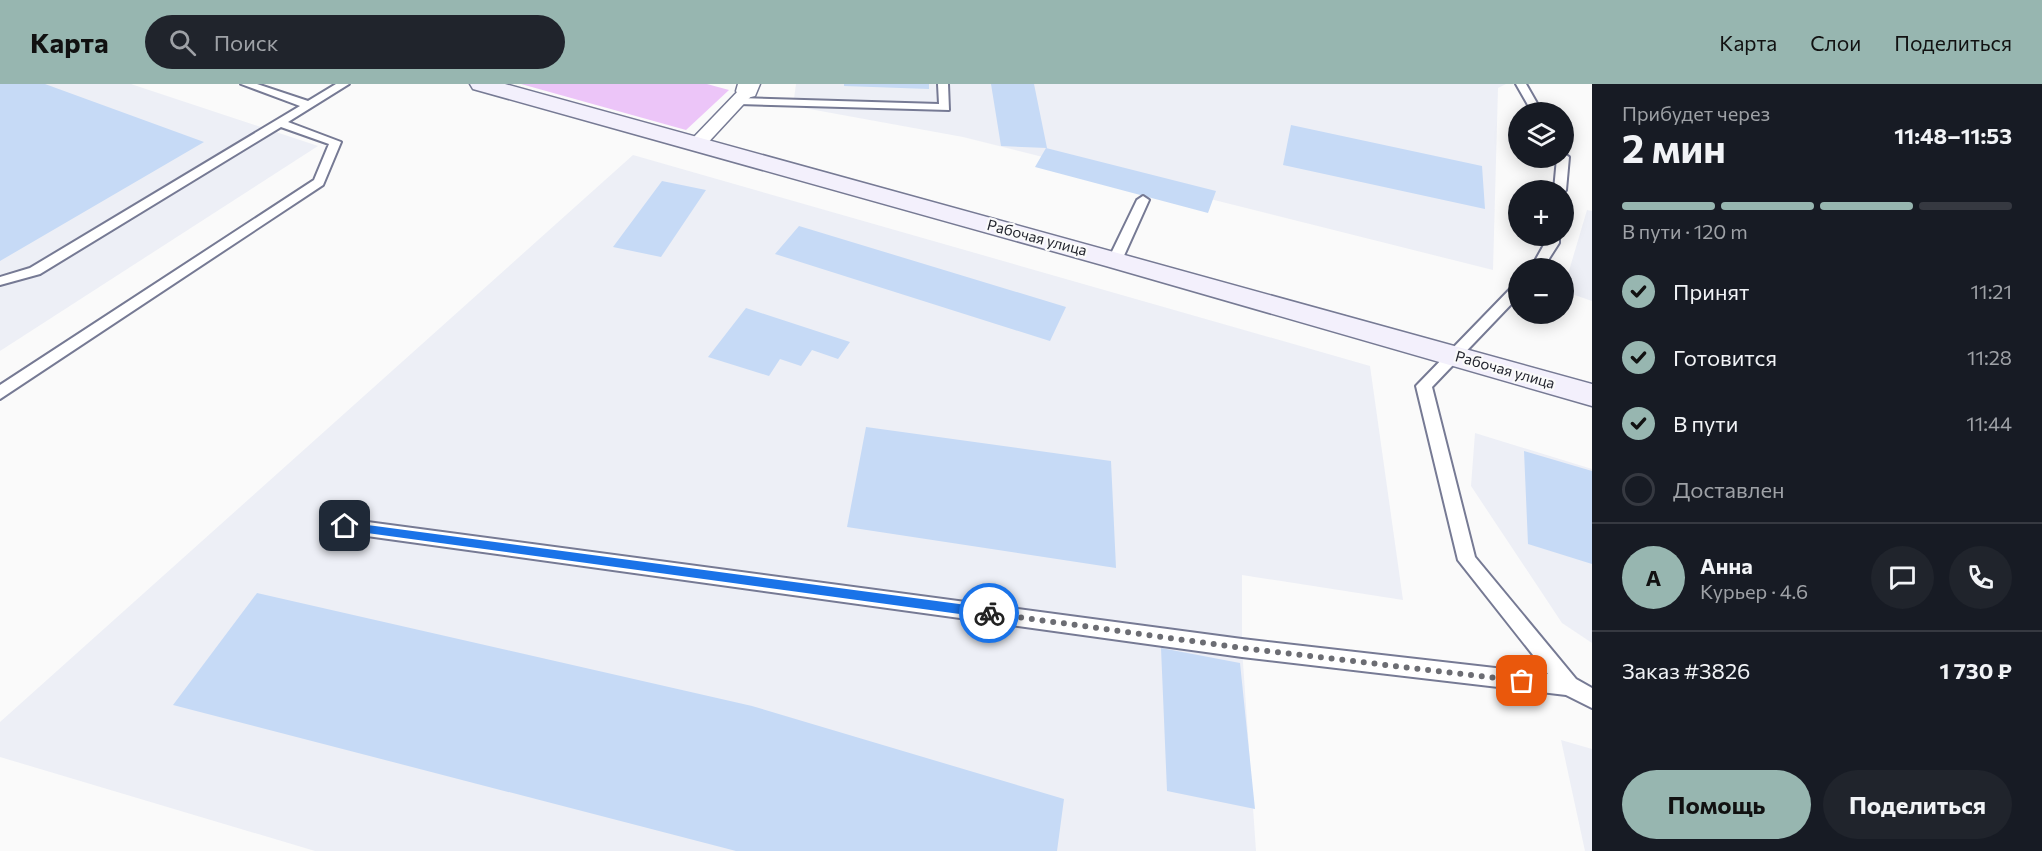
<!DOCTYPE html>
<html lang="ru">
<meta charset="utf-8">
<style>
:root{--surface:#171b24;--page:#20242c;--text:#f1f3f6;--muted:#9ea1a6;--line:#363941;--accent:#97b6b0}
body{margin:0;font-family:Commissioner,sans-serif;background:var(--page);color:var(--text);height:100vh;display:flex;flex-direction:column;font-size:22px;white-space:nowrap}
*{box-sizing:border-box;margin:0}
p{font-size:20px;color:var(--muted)}
.icon{flex:none;width:33px;height:33px;fill:none;stroke:currentColor;stroke-width:2;stroke-linecap:round;stroke-linejoin:round}
.map{position:relative;flex:1;overflow:hidden}
.drawer{display:flex;flex-direction:column;background:var(--surface);width:450px}
.drawer>*{flex:none}
.tools{position:absolute;left:1508px;top:18px;display:grid;gap:12px}
.tools a{display:grid;place-items:center;width:66px;height:66px;border-radius:50%;background:var(--surface);box-shadow:0 3px 15px #0003;font-size:30px}
.pin{position:absolute;display:grid;place-items:center;width:51px;height:51px;color:#fff;margin:-26px;border-radius:12px;box-shadow:0 3px 9px #0006}
.courier{position:absolute;display:grid;place-items:center;width:60px;height:60px;margin:-30px;border:4px solid #1a73e8;border-radius:50%;background:#fff;color:#222;box-shadow:0 2px 8px #0007}
.summary em{font-style:normal;font-weight:700}
.summary div{display:flex;flex-direction:column-reverse}
.summary{display:flex;align-items:center;justify-content:space-between;height:102px;padding:0 30px}
h1{font-size:39px;font-weight:700;line-height:45px}
.bar{display:grid;grid-template-columns:repeat(4,1fr);gap:9px 6px;align-content:center;height:72px;padding:0 30px}
.bar i{height:8px;border-radius:4px;background:var(--line)}
.bar .on{background:var(--accent)}
.bar p{grid-column:span 4}
.line{display:flex;align-items:center;gap:15px;padding:0 30px;border-top:2px solid var(--line)}
.line div{flex:1}
.round{display:grid;place-items:center;flex:none;width:63px;height:63px;border-radius:32px;background:var(--page)}
ol{padding:0 30px;list-style:none}
li{display:flex;align-items:center;gap:18px;height:66px}
li p{margin-inline-start:auto}
li .icon{padding:6px;border-radius:50%;background:var(--accent);color:#111;stroke-width:4}
li:last-child{color:var(--muted)}
li i{width:33px;height:33px;border:3px solid var(--line);border-radius:50%}
.primary-button{display:flex;gap:12px;margin-top:auto;padding:12px 30px}
.primary-button a{flex:1;height:69px;border-radius:36px;background:var(--accent);color:#111;font-size:24px;font-weight:700;line-height:69px;text-align:center}
.primary-button a+a{background:var(--page);color:var(--text)}
header{display:flex;align-items:center;gap:36px;box-sizing:border-box;height:84px;padding:0 30px;background:var(--accent);color:#111}
header strong{font-size:28px}
nav{display:flex;gap:33px;margin-inline-start:auto;font-size:21px}
.search{width:420px;height:54px;background:var(--page);display:flex;align-items:center;gap:15px;box-sizing:border-box;padding:0 21px;border-radius:33px;color:var(--muted);font-size:22px}
main{display:flex;flex:1;min-height:0}
.map>svg:first-child{display:block}
.built{fill:#edeff6}
.green{fill:#ecc5f8}
.building{fill:#c6daf6}
.lines{fill:none;stroke-linecap:round;stroke-linejoin:round}
.service-casing{stroke:#767a94;stroke-width:4}
.pedestrian-casing{stroke:#767a94;stroke-width:3}
.minor-casing{stroke:#767a94;stroke-width:3}
.secondary-casing{stroke:#767a94;stroke-width:3}
.service{fill:#fff;fill-rule:evenodd}
.pedestrian{fill:#fff;fill-rule:evenodd}
.minor{fill:#fff;fill-rule:evenodd}
.secondary{fill:#f3f0fc;fill-rule:evenodd}
.route{fill:#1a73e8}
.done{stroke:#6c6d73;stroke-width:6;stroke-dasharray:0 10.8}
.labels{text-anchor:middle;stroke-width:4.5;stroke-linejoin:round;paint-order:stroke}
.far-street-label{font-size:15px;fill:#1f212b;stroke:#fafafa}
</style>
<header>
<strong>Карта</strong>
<div class="search"><svg class="icon" aria-label="search" viewBox="0 0 24 24"><circle cx="10" cy="10" r="6"/><path d="M15 15l6 6"/></svg>Поиск</div>
<nav><a>Карта</a><a>Слои</a><a>Поделиться</a></nav>
</header>
<main>
<div class="map">
<svg width="1592" height="767" viewBox="0 0 1592 767">
<rect width="100%" height="100%" fill="#fafafa"/>
<path class="built" d="M0 0H131L318 62 0 267Z
M796 0H1506L1498 4 1493 186 963 53 793 22Z
M633 71 1370 282 1403 516 1242 491V564L1256 767H315L0 673V638Z
M1587 126 1592 127V217L1563 207Z
M1475 349 1592 385V559L1562 539 1471 402Z
M1561 656 1592 665V767H1585Z"/>
<path class="green" d="M521 0H707L729 6 686 46Z"/>
<path class="building" d="M0 0H45L204 58 0 177Z
M844 0H929V5L844 2Z
M991 0H1034L1047 64 1001 62Z
M1291 41 1482 82 1485 125 1283 81Z
M1046 64 1216 107 1208 129 1035 83Z
M662 97 706 106 661 173 613 163Z
M799 142 1066 223 1050 257 775 170Z
M746 224 850 258 838 275 812 266 801 282 780 275 769 292 708 273Z
M866 343 1111 377 1116 484 847 443Z
M1524 367 1592 387V480L1528 460Z
M257 509 752 622 1064 715 1057 767H736L173 621Z
M1161 564 1240 579 1255 725 1167 707Z"/>
<g class="lines">
<g class="service-casing">
<path id="service" d="M241 0H257L308 17 336 0H349L288 38 341 58 323 101 0 315V301L314 96 329 60 281 43 40 190 0 201V193L30 184 300 22Z
M938 0H948L949 26 739 20 733 17 739 14 939 20Z
M1516 0H1526L1542 28H1532Z
M1563 69 1569 73 1566 106 1563 109V106H1554L1557 74H1563Z
M1143 112 1149 116 1122 176 1115 180 1110 179 1108 176 1137 116Z
M1546 152H1559V159L1543 184H1531L1545 159Z
M1518 201V213L1432 303 1475 473 1576 595 1592 604V624L1566 611 1242 573 345 449 339 447 336 442 339 437 345 435 1242 555 1548 590 1458 476 1416 302 1513 202Z"/>
</g>
<g class="pedestrian-casing">
<path id="pedestrian" d="M747 2 755 7 753 10 703 64H691L689 60 691 56 741 4Z"/>
</g>
<g class="minor-casing">
<path id="minor" d="M738 0H760L755 12 747 14 739 12 736 7Z"/>
</g>
<g class="secondary-casing">
<path id="secondary" d="M470 0H505L1592 300V322L1106 182 473 5Z"/>
</g>
<use href="#service" class="service"/>
<use href="#pedestrian" class="pedestrian"/>
<use href="#minor" class="minor"/>
<use href="#secondary" class="secondary"/>
</g>
<path class="route" d="M345 438 989 524 994 529 989 534 345 446 340 442Z"/>
<g class="lines">
<path class="done" d="M989 529 1242 564 1522 597"/>
</g>
<g class="labels">
<g class="far-street-label">
<text transform="translate(1037 154) rotate(15)" y="5">Рабочая улица</text>
<text transform="translate(1505 286) rotate(16)" y="5">Рабочая улица</text>
</g>
</g>
</svg>
<div class="tools">
<a><svg class="icon" aria-label="layers" viewBox="0 0 24 24"><path d="M12 4l9 5-9 5-9-5zM3 14l9 5 9-5"/></svg></a>
<a>+</a>
<a>−</a>
</div>
<div class="pin" style="left:1522px;top:597px;background:#ea580c"><svg class="icon" aria-label="bag" viewBox="0 0 24 24"><path d="M5 8h14l-1 12H6zM9 8a3 3 0 0 1 6 0"/></svg></div>
<div class="pin" style="left:345px;top:442px;background:#1f2937"><svg class="icon" aria-label="home" viewBox="0 0 24 24"><path d="M3 11l9-7 9 7M6 9v11h12V9"/></svg></div>
<div class="courier" style="left:989px;top:529px"><svg class="icon" aria-label="bike" viewBox="0 0 24 24"><circle cx="6" cy="16" r="4"/><circle cx="18" cy="16" r="4"/><path d="M6 16l4-8h5l3 8M10 8l3 8H6M13 5h3"/></svg></div>
</div>
<section class="drawer">
<div class="summary"><div><h1>2 мин</h1><p>Прибудет через</p></div><em>11:48–11:53</em></div>
<div class="bar"><i class="on"></i><i class="on"></i><i class="on"></i><i></i><p>В пути · 120 m</p></div>
<ol>
<li><svg class="icon" aria-label="check" viewBox="0 0 24 24"><path d="M5 12l5 5 9-10"/></svg>Принят<p>11:21</p></li>
<li><svg class="icon" aria-label="check" viewBox="0 0 24 24"><path d="M5 12l5 5 9-10"/></svg>Готовится<p>11:28</p></li>
<li><svg class="icon" aria-label="check" viewBox="0 0 24 24"><path d="M5 12l5 5 9-10"/></svg>В пути<p>11:44</p></li>
<li><i></i>Доставлен</li>
</ol>
<div class="line" style="height:108px"><b class="round" style="background:var(--accent);color:#111">А</b><div><b>Анна</b><p>Курьер · 4.6</p></div><a class="round"><svg class="icon" aria-label="chat" viewBox="0 0 24 24"><path d="M4 5h16v11H9l-5 4z"/></svg></a><a class="round"><svg class="icon" aria-label="phone" viewBox="0 0 24 24"><path d="M5 4h4l2 5-3 2q2 4 5 5l2-3 5 2v4C11 20 4 13 5 4z"/></svg></a></div>
<div class="line" style="height:78px"><div>Заказ #3826</div><b>1 730 ₽</b></div>
<div class="primary-button"><a>Помощь</a><a>Поделиться</a></div>
</section>
</main>
